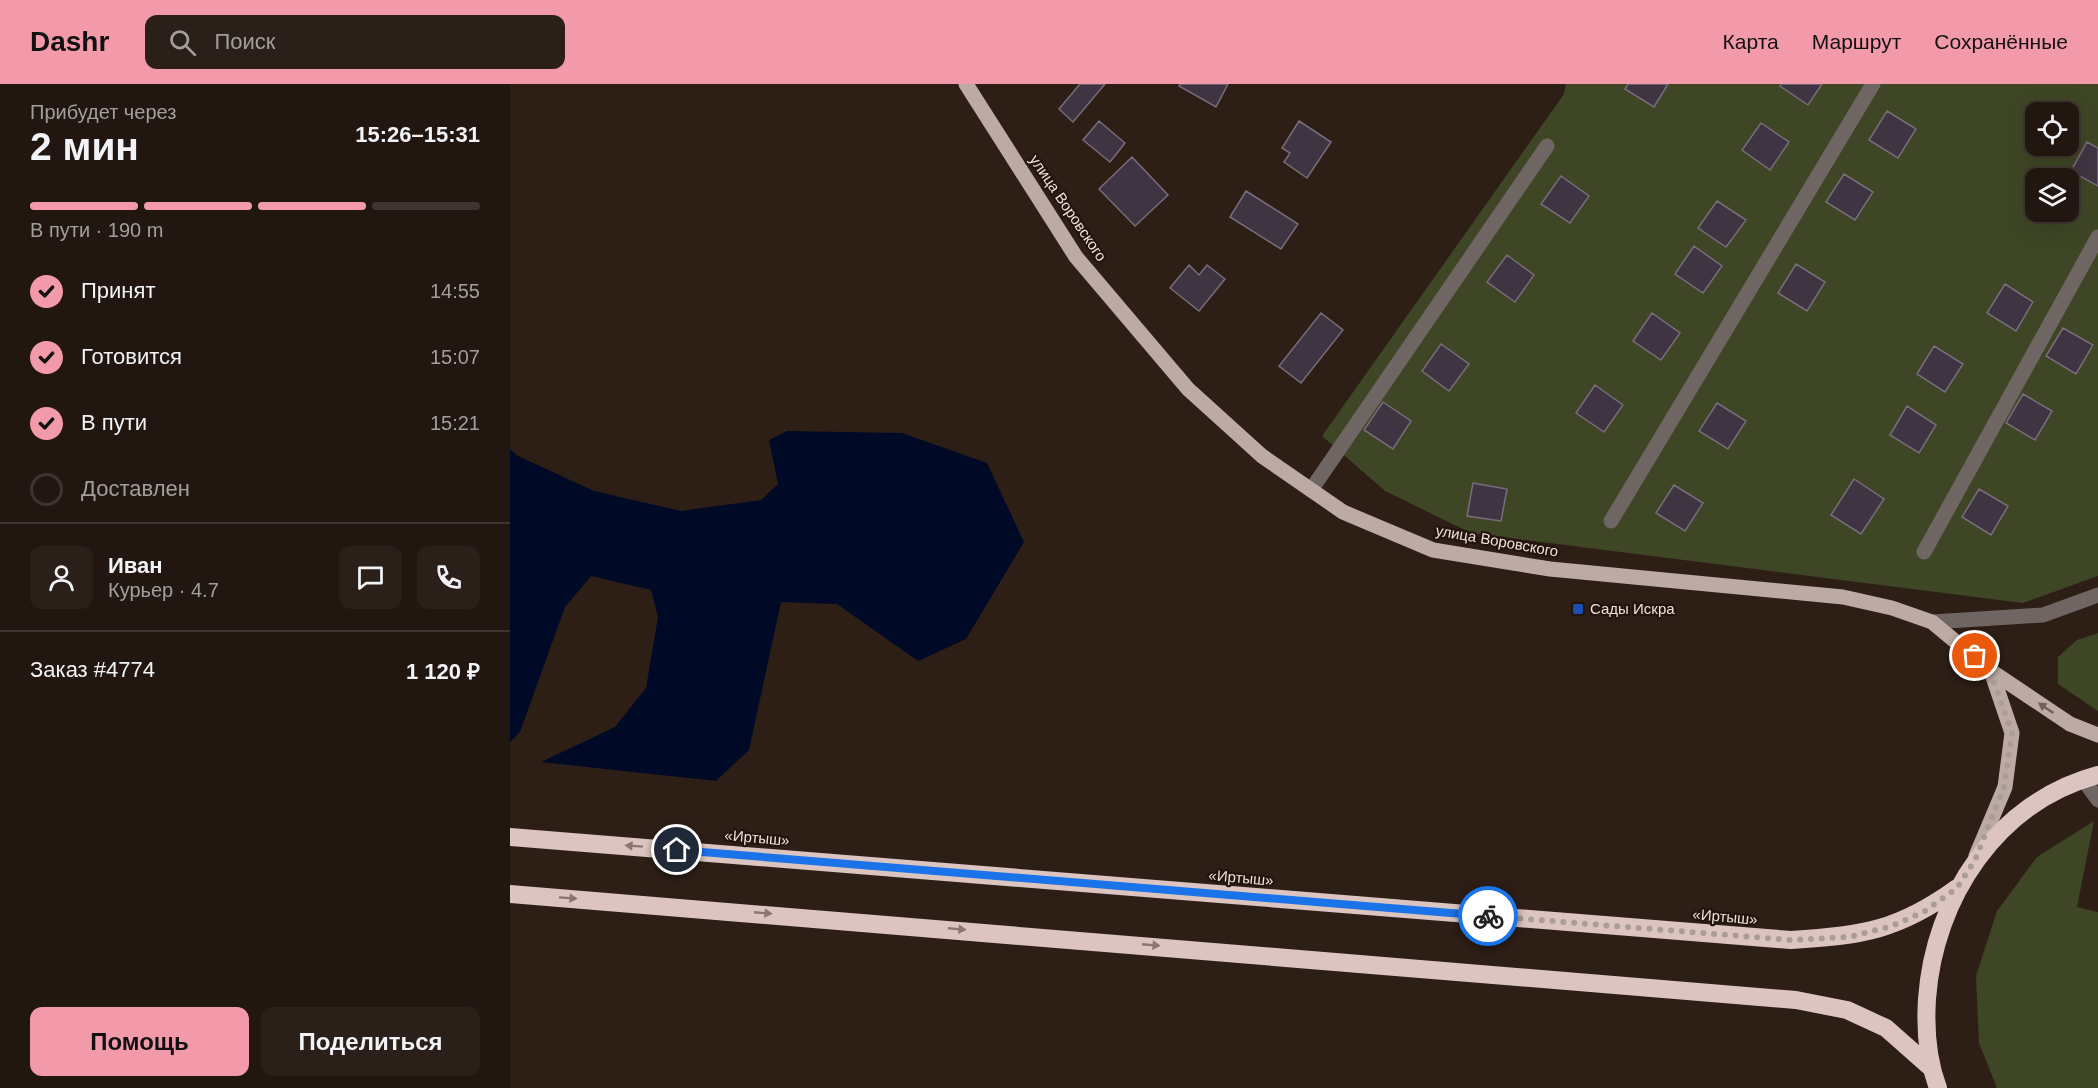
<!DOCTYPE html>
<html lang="ru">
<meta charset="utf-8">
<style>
:root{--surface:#221610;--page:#2a1f19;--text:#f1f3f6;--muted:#a29f9f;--line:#3f3530;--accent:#f39aaa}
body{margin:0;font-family:Helvetica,sans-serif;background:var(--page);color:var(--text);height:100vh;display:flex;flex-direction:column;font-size:22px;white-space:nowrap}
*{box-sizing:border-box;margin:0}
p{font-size:20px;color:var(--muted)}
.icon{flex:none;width:33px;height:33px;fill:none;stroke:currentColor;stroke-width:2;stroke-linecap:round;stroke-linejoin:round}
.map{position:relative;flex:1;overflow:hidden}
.side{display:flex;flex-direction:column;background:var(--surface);width:510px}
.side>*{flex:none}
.controls{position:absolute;left:1515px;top:18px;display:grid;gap:12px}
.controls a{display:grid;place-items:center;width:54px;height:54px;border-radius:12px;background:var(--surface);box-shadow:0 6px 24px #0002,0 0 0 2px var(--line);font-size:30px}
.pin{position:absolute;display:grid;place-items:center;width:51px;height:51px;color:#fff;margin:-26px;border:3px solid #fff;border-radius:50%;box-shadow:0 2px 6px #0007}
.courier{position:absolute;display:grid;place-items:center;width:60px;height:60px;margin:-30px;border:4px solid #1a73e8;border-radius:50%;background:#fff;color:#222;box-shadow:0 2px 8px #0007}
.summary em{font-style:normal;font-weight:700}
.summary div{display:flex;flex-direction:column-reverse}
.summary{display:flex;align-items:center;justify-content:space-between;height:102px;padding:0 30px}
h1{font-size:39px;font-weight:700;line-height:45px}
.bar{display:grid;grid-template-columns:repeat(4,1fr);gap:9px 6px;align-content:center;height:72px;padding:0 30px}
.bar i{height:8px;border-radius:4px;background:var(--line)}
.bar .active{background:var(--accent)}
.bar p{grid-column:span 4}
.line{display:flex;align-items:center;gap:15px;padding:0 30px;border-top:2px solid var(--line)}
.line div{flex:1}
.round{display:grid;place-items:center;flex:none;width:63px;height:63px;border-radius:12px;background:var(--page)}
ol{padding:0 30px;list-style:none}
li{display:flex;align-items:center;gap:18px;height:66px}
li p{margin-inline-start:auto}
li .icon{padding:6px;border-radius:50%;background:var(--accent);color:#111;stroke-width:4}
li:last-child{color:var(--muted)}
li i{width:33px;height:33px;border:3px solid var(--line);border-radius:50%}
.primary-button{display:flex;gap:12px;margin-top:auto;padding:12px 30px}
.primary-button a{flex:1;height:69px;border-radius:12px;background:var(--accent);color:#111;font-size:24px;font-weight:700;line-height:69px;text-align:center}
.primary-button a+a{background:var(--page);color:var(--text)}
header{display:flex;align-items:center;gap:36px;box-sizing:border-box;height:84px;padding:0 30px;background:var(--accent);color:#111}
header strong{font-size:28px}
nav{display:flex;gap:33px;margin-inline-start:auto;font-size:21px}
.search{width:420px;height:54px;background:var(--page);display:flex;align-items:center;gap:15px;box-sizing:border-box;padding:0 21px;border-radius:12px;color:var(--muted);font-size:22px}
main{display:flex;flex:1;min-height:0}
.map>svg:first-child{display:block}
.green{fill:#3e4625;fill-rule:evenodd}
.water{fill:#000a26}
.building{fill:#3f3442;stroke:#796d7c;stroke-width:1.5}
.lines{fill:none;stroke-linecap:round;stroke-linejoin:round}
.lane{stroke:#6f6664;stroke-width:15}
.primary{stroke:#bdaaa5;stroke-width:15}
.highway{stroke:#dcc5c0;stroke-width:18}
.oneway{fill:#706059}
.oneway2{fill:#89766f}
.done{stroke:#aa9d97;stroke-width:6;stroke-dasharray:0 10.8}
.route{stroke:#1a73e8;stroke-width:8}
.transit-dot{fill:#1a4fb4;stroke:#23150d;stroke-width:2}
.labels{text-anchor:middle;stroke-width:4.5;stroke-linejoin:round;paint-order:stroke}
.street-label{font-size:15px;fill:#ede2dd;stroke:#23150d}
.poi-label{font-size:15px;fill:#ede2dd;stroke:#23150d;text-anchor:start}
</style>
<header>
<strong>Dashr</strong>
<div class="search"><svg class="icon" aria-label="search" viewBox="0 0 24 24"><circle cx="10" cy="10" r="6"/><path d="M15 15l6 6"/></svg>Поиск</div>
<nav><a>Карта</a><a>Маршрут</a><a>Сохранённые</a></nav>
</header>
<main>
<section class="side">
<div class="summary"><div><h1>2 мин</h1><p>Прибудет через</p></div><em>15:26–15:31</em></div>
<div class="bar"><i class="active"></i><i class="active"></i><i class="active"></i><i></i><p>В пути · 190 m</p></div>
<ol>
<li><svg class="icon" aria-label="check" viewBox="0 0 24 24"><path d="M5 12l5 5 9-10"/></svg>Принят<p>14:55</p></li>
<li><svg class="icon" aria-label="check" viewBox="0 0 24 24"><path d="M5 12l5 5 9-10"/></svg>Готовится<p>15:07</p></li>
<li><svg class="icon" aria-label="check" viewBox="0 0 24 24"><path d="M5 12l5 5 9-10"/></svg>В пути<p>15:21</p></li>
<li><i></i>Доставлен</li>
</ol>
<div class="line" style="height:108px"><a class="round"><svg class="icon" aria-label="person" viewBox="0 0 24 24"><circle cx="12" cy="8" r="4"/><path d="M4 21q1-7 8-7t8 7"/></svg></a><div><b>Иван</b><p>Курьер · 4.7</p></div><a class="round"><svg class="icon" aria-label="chat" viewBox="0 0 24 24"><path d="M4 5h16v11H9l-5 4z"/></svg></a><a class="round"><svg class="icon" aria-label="phone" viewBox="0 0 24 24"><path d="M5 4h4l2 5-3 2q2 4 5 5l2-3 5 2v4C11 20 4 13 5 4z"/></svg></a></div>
<div class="line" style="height:78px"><div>Заказ #4774</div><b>1 120 ₽</b></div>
<div class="primary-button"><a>Помощь</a><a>Поделиться</a></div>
</section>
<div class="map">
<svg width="1588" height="1004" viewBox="0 0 1588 1004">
<rect width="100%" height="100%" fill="#2d1e16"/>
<path class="green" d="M1056 0H1588V492L1513 519 961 449 875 407 812 352 1054 10ZM1526 28H1558V62H1526ZM1526 94H1558V128H1526Z
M1588 549V627L1548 600V573L1567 556Z
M1584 737 1567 823 1588 828V1004H1487L1469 959 1466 892 1487 827 1527 773Z"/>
<path class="water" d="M277 347 392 349 477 379 514 458 456 555 408 577 327 520 271 518 239 666 206 697 31 678 105 643 136 604 148 533 141 506 81 492 55 523 10 648 0 658V365L8 372 84 407 171 427 251 416 268 400 259 356Z"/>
<path class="building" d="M570 0H595L563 38 549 25Z
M670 0H718L706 23 669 2Z
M1118 0H1158L1144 23 1115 5Z
M1271 0H1312L1298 21 1270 2Z
M1377 27 1406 45 1388 74 1359 56Z
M589 37 615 59 600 78 573 56Z
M789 37 821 58 797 94 774 78 780 69 772 64Z
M1251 39 1279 58 1260 86 1232 66Z
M1577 58 1588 64V102L1561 87Z
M622 73 658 111 625 142 589 105Z
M1334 90 1363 108 1345 136 1316 118Z
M1051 92 1079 112 1060 139 1031 120Z
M736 107 788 140 771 165 720 133Z
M1207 117 1236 136 1216 163 1188 144Z
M1184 162 1212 182 1193 209 1165 190Z
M997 171 1024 191 1005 218 977 198Z
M1286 180 1315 198 1297 227 1268 209Z
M679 181 689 191 697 181 715 195 689 227 660 204Z
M1495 200 1523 218 1506 247 1477 229Z
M811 229 833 246 791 299 769 282Z
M1142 229 1170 249 1151 276 1123 257Z
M1553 244 1583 261 1566 290 1536 272Z
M931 260 959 280 939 307 912 287Z
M1424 262 1453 280 1435 308 1407 290Z
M1085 301 1113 321 1094 348 1066 329Z
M1513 310 1542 327 1525 356 1496 339Z
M873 318 901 337 883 365 854 346Z
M1207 319 1236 337 1218 365 1189 347Z
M1397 322 1426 341 1409 369 1380 351Z
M1344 395 1374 415 1351 450 1321 431Z
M963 399 997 405 991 437 957 432Z
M1164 401 1193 419 1175 447 1146 429Z
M1469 405 1498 422 1481 451 1452 433Z"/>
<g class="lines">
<path class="lane" d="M801 406 1037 62
M1101 437 1363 0
M1414 468 1588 153
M1422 538 1533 531 1588 511
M1573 695 1588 716"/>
<path class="primary" d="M456 0 566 173 678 305 752 372 833 428 923 466 1040 485 1333 513 1382 524 1422 538 1481 587 1560 640 1588 651
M1466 772 1495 703 1502 649 1481 587"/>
<path class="highway" d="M0 753 1281 856C1352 852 1389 846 1447 804
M0 810 1286 916 1337 926 1376 944 1419 982
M1428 1004C1417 975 1415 946 1417 915 1424 814 1487 718 1588 691"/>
</g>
<defs><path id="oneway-solid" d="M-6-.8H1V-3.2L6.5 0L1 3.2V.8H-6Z" transform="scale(1.5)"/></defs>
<use class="oneway" href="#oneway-solid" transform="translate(1536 624) rotate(-146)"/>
<g class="oneway2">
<use href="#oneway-solid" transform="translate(124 762) rotate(-176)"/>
<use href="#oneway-solid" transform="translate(58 814) rotate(4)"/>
<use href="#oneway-solid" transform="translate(253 829) rotate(5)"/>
<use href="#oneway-solid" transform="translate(447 845) rotate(5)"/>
<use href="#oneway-solid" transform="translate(641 861) rotate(5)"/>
</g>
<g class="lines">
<path class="done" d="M978 832 1281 856 1339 853 1382 842 1415 827 1447 804 1465 776 1494 703 1502 649 1480 587 1465 572"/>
<path class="route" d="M167 766 978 832"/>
</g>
<rect class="transit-dot" x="1062" y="519" width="12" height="12" rx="3"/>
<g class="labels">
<g class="street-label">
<text transform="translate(558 124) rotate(56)" y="5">улица Воровского</text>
<text transform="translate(987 457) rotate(10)" y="5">улица Воровского</text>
<text transform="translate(247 754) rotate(5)" y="5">«Иртыш»</text>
<text transform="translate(731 794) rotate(5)" y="5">«Иртыш»</text>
<text transform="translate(1215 833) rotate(5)" y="5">«Иртыш»</text>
</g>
<g class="poi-label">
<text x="1080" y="530">Сады Искра</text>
</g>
</g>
</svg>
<div class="controls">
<a><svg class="icon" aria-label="locate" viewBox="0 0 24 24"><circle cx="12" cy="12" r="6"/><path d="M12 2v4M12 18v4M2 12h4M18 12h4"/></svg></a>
<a><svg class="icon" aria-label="layers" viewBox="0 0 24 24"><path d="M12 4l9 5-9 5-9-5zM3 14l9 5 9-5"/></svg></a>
</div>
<div class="pin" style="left:1465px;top:572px;background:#ea580c"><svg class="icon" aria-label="bag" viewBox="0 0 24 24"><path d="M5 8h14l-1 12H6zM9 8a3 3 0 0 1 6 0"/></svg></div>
<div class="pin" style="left:167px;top:766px;background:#1f2937"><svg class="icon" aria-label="home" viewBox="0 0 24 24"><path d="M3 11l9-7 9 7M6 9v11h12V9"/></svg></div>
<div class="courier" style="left:978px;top:832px"><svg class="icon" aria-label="bike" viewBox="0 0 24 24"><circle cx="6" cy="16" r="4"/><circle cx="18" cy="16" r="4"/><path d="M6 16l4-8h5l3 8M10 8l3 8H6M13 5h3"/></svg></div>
</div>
</main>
